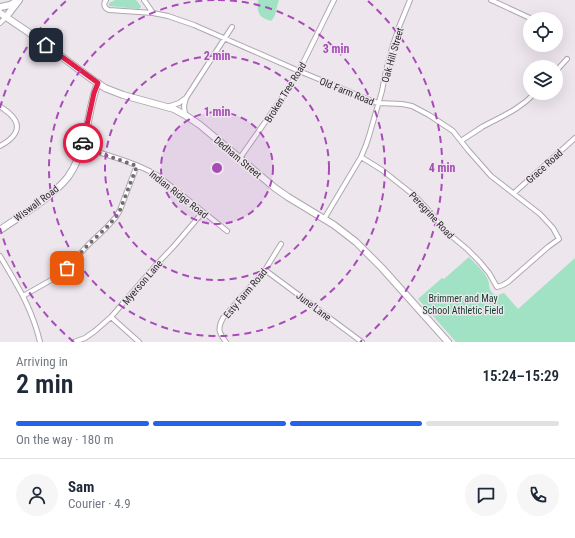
<!DOCTYPE html>
<meta charset="utf-8">
<style>
:root{--surface:#fff;--page:#f6f6f7;--text:#1f2937;--muted:#747a83;--line:#e0e1e3;--accent:#2563eb}
body{margin:0;font-family:"Roboto Condensed",sans-serif;background:var(--page);color:var(--text);height:100vh;display:flex;flex-direction:column;font-size:15px;white-space:nowrap}
*{box-sizing:border-box;margin:0}
p{font-size:13px;color:var(--muted)}
.icon{flex:none;width:22px;height:22px;fill:none;stroke:currentColor;stroke-width:2;stroke-linecap:round;stroke-linejoin:round}
.map{position:relative;height:342px;overflow:hidden}
.side{display:flex;flex-direction:column;background:var(--surface);flex:1}
.side>*{flex:none}
.controls{position:absolute;left:523px;top:12px;display:grid;gap:8px}
.controls a{display:grid;place-items:center;width:40px;height:40px;border-radius:50%;background:var(--surface);box-shadow:0 4px 16px #0002;font-size:20px}
.pin{position:absolute;display:grid;place-items:center;width:34px;height:34px;color:#fff;margin:-17px;border-radius:8px;box-shadow:0 2px 6px #0006}
.courier{position:absolute;display:grid;place-items:center;width:40px;height:40px;margin:-20px;border:3px solid #e11d48;border-radius:50%;background:#fff;color:#222;box-shadow:0 1px 5px #0007}
.summary em{font-style:normal;font-weight:600}
.summary div{display:flex;flex-direction:column-reverse}
.summary{display:flex;align-items:center;justify-content:space-between;height:68px;padding:0 16px}
h1{font-size:26px;font-weight:600;line-height:30px}
.bar{display:grid;grid-template-columns:repeat(4,1fr);gap:6px 4px;align-content:center;height:48px;padding:0 16px}
.bar i{height:5px;border-radius:3px;background:var(--line)}
.bar .active{background:var(--accent)}
.bar p{grid-column:span 4}
.line{display:flex;align-items:center;gap:10px;padding:0 16px;border-top:1px solid var(--line)}
.line div{flex:1}
.round{display:grid;place-items:center;flex:none;width:42px;height:42px;border-radius:21px;background:var(--page)}
.map>svg:first-child{display:block}
.green{fill:#a0e2c3}
.lines{fill:none;stroke-linecap:round;stroke-linejoin:round}
.street-casing{stroke:#afa8af;stroke-width:6}
.secondary-casing{stroke:#afa8af;stroke-width:8}
.street{stroke:#fff;stroke-width:4}
.secondary{stroke:#fff;stroke-width:6}
.done{stroke:#706c70;stroke-width:4;stroke-dasharray:0 7.2}
.route{stroke:#e11d48;stroke-width:5}
.ring{fill:none;stroke:#a74cb7;stroke-width:2;stroke-dasharray:7 5}
.labels{text-anchor:middle;stroke-width:3;stroke-linejoin:round;paint-order:stroke}
.street-label{font-size:10px;fill:#2d2a2d;stroke:#ede6ed}
.park-label{font-size:10px;fill:#103a29;stroke:#ede6ed}
.centre{fill:#a74cb7;stroke:#ede6ed;stroke-width:2}
.ring-label{font-size:12px;text-anchor:middle;font-weight:bold;fill:#a74cb7;stroke:#ede6ed;stroke-width:3;stroke-linejoin:round;paint-order:stroke}
</style>
<div class="map">
<svg width="575" height="342" viewBox="0 0 575 342">
<rect width="100%" height="100%" fill="#ede6ed"/>
<path class="green" d="M115 0H136L141 6V7L139 9 109 6V3Z
M258 0H279C276 7 277 15 271 21 258 17 257 13 258 0Z
M469 257C475 263 485 272 488 280 490 284 488 289 492 292 494 295 495 294 498 295L504 293 518 309 575 258V342H456L418 299 442 278 444 279Z"/>
<g class="lines">
<g class="street-casing">
<path id="street" d="M106 0C103 4 104 8 109 10L153 13
M144 0 153 13 168 16 194 25 299 71 367 99 378 103 402 104 412 106 429 115 453 131 468 150 491 176 540 214 553 228 559 239 548 247 508 282 503 285 497 287 489 273 479 261 467 249 443 229 430 212 416 197 382 170 361 157
M491 0 532 19
M0 23 6 17
M556 71 567 59
M0 106C3 109 7 111 10 114 25 128 13 139 0 146
M167 107 179 103 186 98
M185 115 184 106 186 98 232 27
M461 141C468 136 475 132 482 127 502 116 519 110 535 93
M82 147C107 155 134 162 157 175L227 231
M240 158 286 92 299 71 334 0
M514 193 575 138
M324 219 361 157 366 145 369 136 382 91 385 75 392 48 399 27 410 0
M0 256C17 285 32 308 40 342
M265 270 362 342
M23 296 60 275 88 245 106 228 116 217 120 210 137 165
M111 317 139 342
M74 342 85 338 95 331 111 317 157 264 174 246 203 212
M226 342C219 333 217 329 223 318L265 270 281 244"/>
</g>
<g class="secondary-casing">
<path id="secondary" d="M0 7 10 5 17 1
M0 13 34 36 93 80 105 88 123 95 174 109 185 115 200 125 275 188 288 197 334 225 356 242 382 268 448 342
M6 17 19 0
M0 230C22 215 52 197 68 177 75 167 80 155 83 143 89 124 90 102 98 83"/>
</g>
<use href="#street" class="street"/>
<use href="#secondary" class="secondary"/>
</g>
<g class="lines">
<path class="done" d="M67 268 88 245 106 228 116 217 120 210 137 166 82 147 83 143"/>
<path class="route" d="M46 45 98 83 94 93 83 143"/>
</g>
<circle cx="217" cy="168" r="56" fill="#a74cb7" fill-opacity=".12"/>
<g class="ring">
<circle cx="217" cy="168" r="56"/>
<circle cx="217" cy="168" r="112"/>
<path d="M218 0A168 168 0 1 1 216 0"/>
<path d="M74 342A225 225 0 0 1 0 228M0 108A225 225 0 0 1 66 1M368 1A225 225 0 0 1 360 342"/>
</g>
<g class="labels">
<g class="street-label">
<text transform="translate(392 55) rotate(-74)" y="4">Oak Hill Street</text>
<text transform="translate(347 91) rotate(22)" y="4">Old Farm Road</text>
<text transform="translate(285 92) rotate(-58)" y="4">Broken Tree Road</text>
<text transform="translate(238 157) rotate(40)" y="4">Dedham Street</text>
<text transform="translate(544 166) rotate(-42)" y="4">Grace Road</text>
<text transform="translate(179 194) rotate(38)" y="4">Indian Ridge Road</text>
<text transform="translate(36 203) rotate(-37)" y="4">Wiswall Road</text>
<text transform="translate(432 215) rotate(47)" y="4">Peregrine Road</text>
<text transform="translate(142 282) rotate(-49)" y="4">Myerson Lane</text>
<text transform="translate(245 293) rotate(-50)" y="4">Esty Farm Road</text>
<text transform="translate(314 306) rotate(37)" y="4">June Lane</text>
</g>
<g class="park-label">
<text x="463" y="302">Brimmer and May<tspan x="463" dy="12">School Athletic Field</tspan></text>
</g>
</g>
<circle cx="217" cy="168" r="6" class="centre"/>
<g class="ring-label">
<text x="336" y="53">3 min</text>
<text x="217" y="60">2 min</text>
<text x="217" y="116">1 min</text>
<text x="442" y="172">4 min</text>
</g>
</svg>
<div class="controls">
<a><svg class="icon" aria-label="locate" viewBox="0 0 24 24"><circle cx="12" cy="12" r="6"/><path d="M12 2v4M12 18v4M2 12h4M18 12h4"/></svg></a>
<a><svg class="icon" aria-label="layers" viewBox="0 0 24 24"><path d="M12 4l9 5-9 5-9-5zM3 14l9 5 9-5"/></svg></a>
</div>
<div class="pin" style="left:67px;top:268px;background:#ea580c"><svg class="icon" aria-label="bag" viewBox="0 0 24 24"><path d="M5 8h14l-1 12H6zM9 8a3 3 0 0 1 6 0"/></svg></div>
<div class="pin" style="left:46px;top:45px;background:#1f2937"><svg class="icon" aria-label="home" viewBox="0 0 24 24"><path d="M3 11l9-7 9 7M6 9v11h12V9"/></svg></div>
<div class="courier" style="left:83px;top:143px"><svg class="icon" aria-label="car" viewBox="0 0 24 24"><path d="M5 17H2v-5l4-1 3-4h7l3 4 3 1v5h-3M9 17h6M6 11h13"/><circle cx="7" cy="17" r="2"/><circle cx="17" cy="17" r="2"/></svg></div>
</div>
<section class="side">
<div class="summary"><div><h1>2 min</h1><p>Arriving in</p></div><em>15:24–15:29</em></div>
<div class="bar"><i class="active"></i><i class="active"></i><i class="active"></i><i></i><p>On the way · 180 m</p></div>
<div class="line" style="height:72px"><a class="round"><svg class="icon" aria-label="person" viewBox="0 0 24 24"><circle cx="12" cy="8" r="4"/><path d="M4 21q1-7 8-7t8 7"/></svg></a><div><b>Sam</b><p>Courier · 4.9</p></div><a class="round"><svg class="icon" aria-label="chat" viewBox="0 0 24 24"><path d="M4 5h16v11H9l-5 4z"/></svg></a><a class="round"><svg class="icon" aria-label="phone" viewBox="0 0 24 24"><path d="M5 4h4l2 5-3 2q2 4 5 5l2-3 5 2v4C11 20 4 13 5 4z"/></svg></a></div>
</section>
